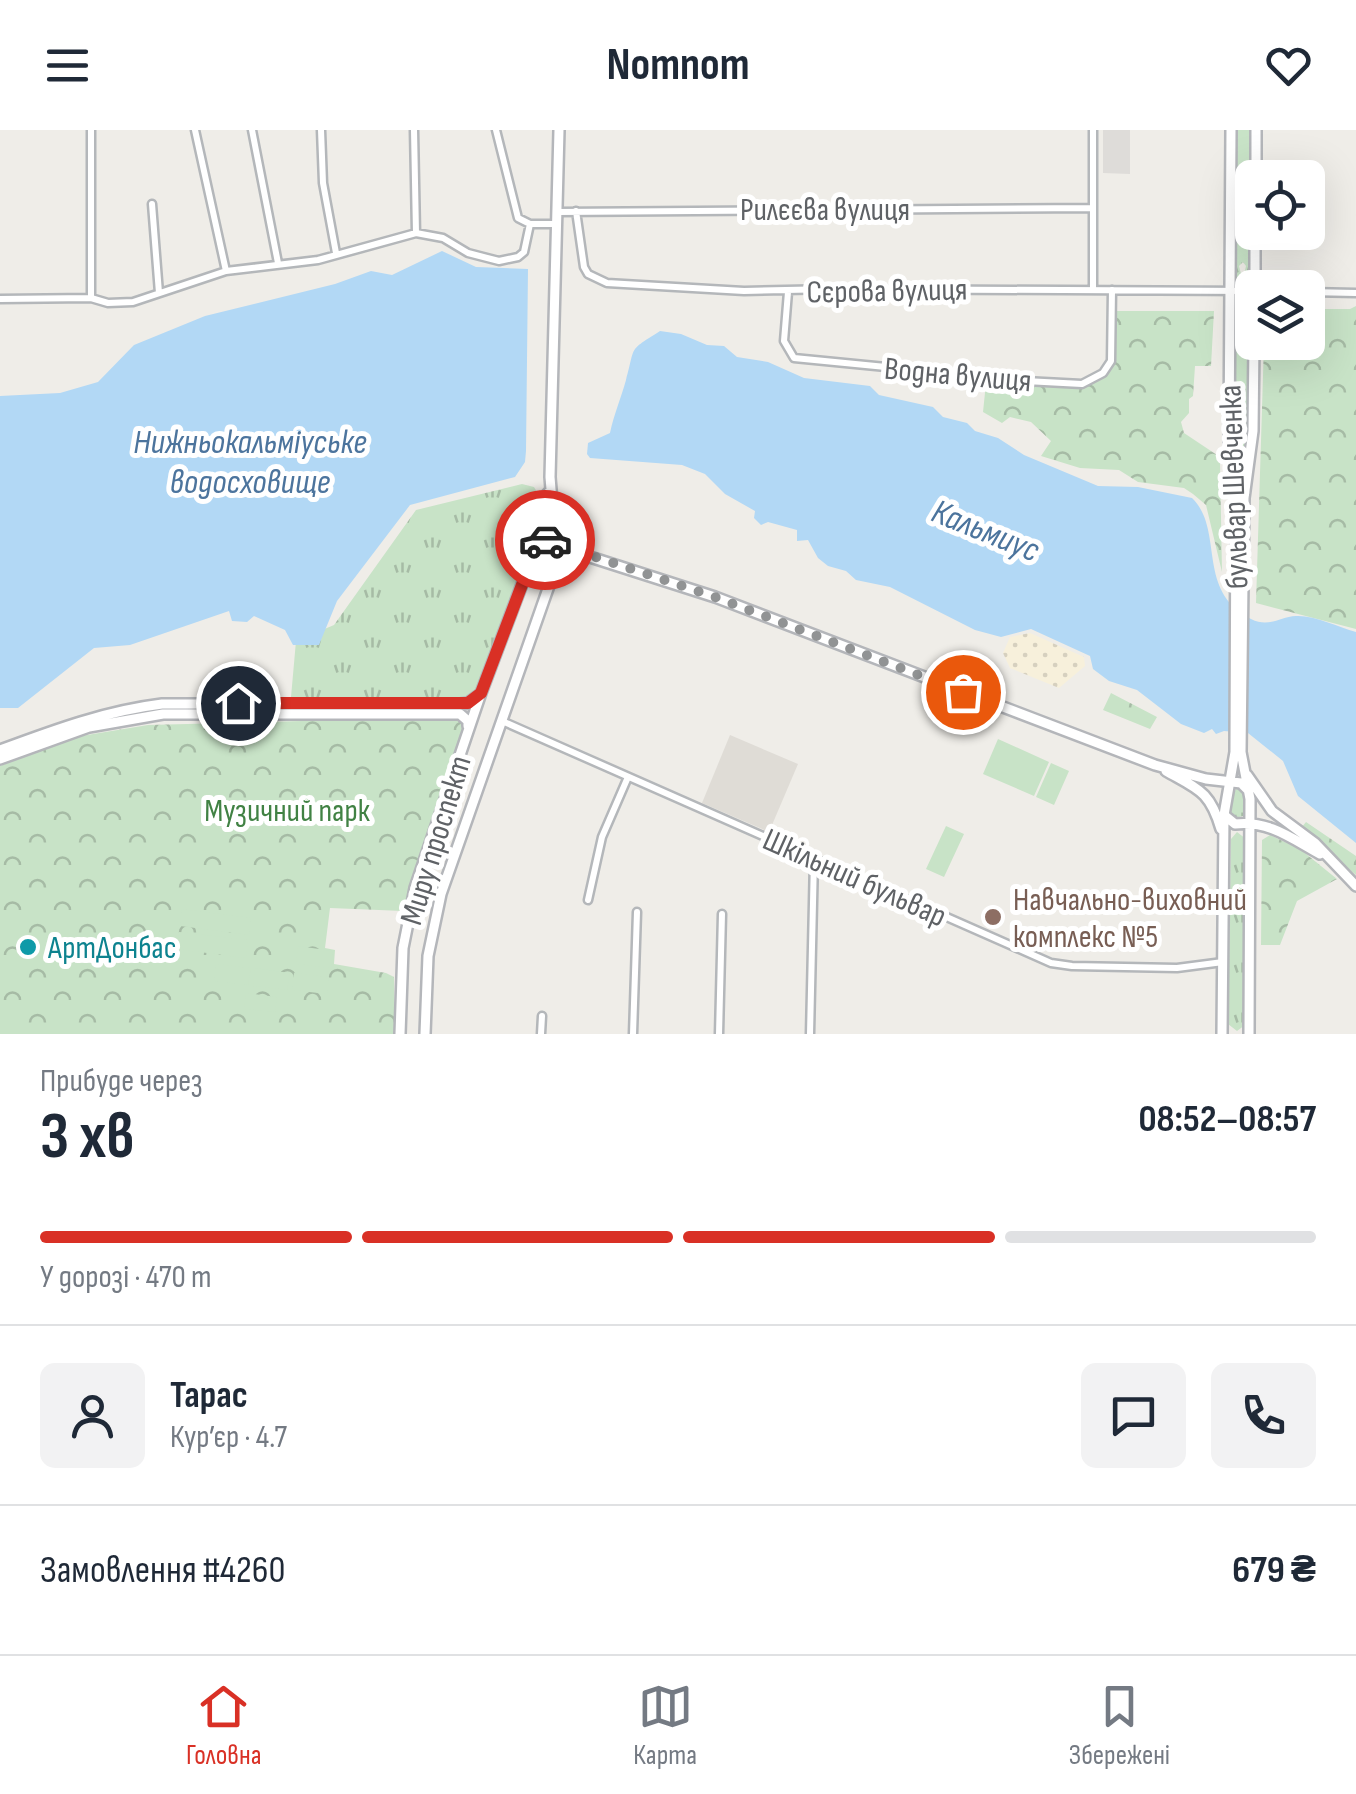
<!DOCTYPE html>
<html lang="uk">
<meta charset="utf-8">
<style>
:root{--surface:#fff;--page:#f2f2f3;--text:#1f2937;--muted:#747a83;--line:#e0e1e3;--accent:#d93025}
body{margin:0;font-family:"Sofia Sans Condensed",sans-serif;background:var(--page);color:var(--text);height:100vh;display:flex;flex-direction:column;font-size:38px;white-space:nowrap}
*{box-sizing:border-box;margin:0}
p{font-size:32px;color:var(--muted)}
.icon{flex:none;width:55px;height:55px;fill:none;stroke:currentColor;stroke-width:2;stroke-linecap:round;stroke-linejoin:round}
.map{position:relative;height:904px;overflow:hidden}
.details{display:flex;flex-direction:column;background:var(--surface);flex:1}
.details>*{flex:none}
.tools{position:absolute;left:1235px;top:30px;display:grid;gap:20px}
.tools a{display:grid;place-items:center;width:90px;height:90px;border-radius:15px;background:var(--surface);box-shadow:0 10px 40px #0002;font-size:50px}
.pin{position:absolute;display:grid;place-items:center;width:85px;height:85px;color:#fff;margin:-42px;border:5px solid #fff;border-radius:50%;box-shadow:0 2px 10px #0007}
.courier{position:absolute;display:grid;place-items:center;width:100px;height:100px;margin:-50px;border:8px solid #d93025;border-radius:50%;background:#fff;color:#222;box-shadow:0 2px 12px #0007}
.summary em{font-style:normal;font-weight:700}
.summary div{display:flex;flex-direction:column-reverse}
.summary{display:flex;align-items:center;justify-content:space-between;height:170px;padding:0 40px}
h1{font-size:65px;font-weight:700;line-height:75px}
.bar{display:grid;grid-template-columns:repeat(4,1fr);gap:15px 10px;align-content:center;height:120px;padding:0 40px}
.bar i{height:12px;border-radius:8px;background:var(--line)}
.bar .active{background:var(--accent)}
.bar p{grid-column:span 4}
.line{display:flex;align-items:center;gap:25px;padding:0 40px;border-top:2px solid var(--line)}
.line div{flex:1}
.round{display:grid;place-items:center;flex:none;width:105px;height:105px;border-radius:15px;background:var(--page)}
header{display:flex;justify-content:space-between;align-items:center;height:130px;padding:0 40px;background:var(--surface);font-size:45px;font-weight:700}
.tab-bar{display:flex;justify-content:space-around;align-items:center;height:140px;border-top:2px solid var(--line);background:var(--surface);font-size:28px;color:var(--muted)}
.tab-bar a{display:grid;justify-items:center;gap:5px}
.tab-bar .active{color:var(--accent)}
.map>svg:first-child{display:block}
.industrial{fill:#dedcd9}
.education{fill:#dfdcd6}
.grass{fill:url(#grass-tufts)}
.forest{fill:url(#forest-crowns)}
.sand{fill:url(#sand-dots)}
.garden{fill:#c8e3c7}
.water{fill:#b2d8f5}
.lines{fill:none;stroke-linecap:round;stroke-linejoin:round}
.street-casing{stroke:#b4b7ba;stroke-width:11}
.secondary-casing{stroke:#b4b6ba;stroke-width:14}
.street{stroke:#fff;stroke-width:6}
.secondary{stroke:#fff;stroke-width:9}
.done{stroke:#919394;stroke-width:10;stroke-dasharray:0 18}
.route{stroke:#d93025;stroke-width:12}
.education-dot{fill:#8d6e63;stroke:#fff;stroke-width:4}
.culture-dot{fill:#0f9aa8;stroke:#fff;stroke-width:4}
.labels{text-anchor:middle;stroke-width:10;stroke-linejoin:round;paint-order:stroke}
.street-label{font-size:32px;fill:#5f6266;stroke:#fff}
.park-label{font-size:32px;fill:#418244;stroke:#fff}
.education-label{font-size:32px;fill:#785e54;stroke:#fff;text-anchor:start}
.culture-label{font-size:32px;fill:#0d838f;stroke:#fff;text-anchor:start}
.water-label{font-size:35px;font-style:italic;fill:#4c749d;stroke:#fff}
</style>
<header><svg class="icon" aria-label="menu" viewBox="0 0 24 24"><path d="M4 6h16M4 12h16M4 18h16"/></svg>Nomnom<svg class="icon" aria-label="heart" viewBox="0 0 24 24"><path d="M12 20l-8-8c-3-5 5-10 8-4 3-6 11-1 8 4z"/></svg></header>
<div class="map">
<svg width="1356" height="904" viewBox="0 0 1356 904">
<defs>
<pattern id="grass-tufts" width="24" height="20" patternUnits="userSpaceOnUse" patternTransform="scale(2.5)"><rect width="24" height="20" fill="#c8e3c7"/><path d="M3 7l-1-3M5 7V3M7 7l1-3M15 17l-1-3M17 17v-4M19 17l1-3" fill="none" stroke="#a6bba5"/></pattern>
<pattern id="forest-crowns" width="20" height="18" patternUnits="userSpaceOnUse" patternTransform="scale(2.5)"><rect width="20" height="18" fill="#c8e3c7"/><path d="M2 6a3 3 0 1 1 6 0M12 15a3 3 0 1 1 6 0" fill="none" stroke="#a6bba5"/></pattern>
<pattern id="sand-dots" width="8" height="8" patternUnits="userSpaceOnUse" patternTransform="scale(2.5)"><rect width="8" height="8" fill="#f7f0db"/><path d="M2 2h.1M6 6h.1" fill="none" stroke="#d6d0bf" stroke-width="1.8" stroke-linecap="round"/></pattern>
</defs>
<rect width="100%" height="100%" fill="#efede8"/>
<path class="industrial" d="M1103 0H1130V44L1103 43Z"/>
<path class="education" d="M730 605 798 634 769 702 702 673Z"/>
<path class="grass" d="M1237 0H1252L1250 149 1244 144 1246 136 1243 132 1239 136 1241 144 1236 149Z
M522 354 534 357 541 369 543 384 474 566 469 569 291 567 296 511 334 495 416 380Z
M1238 658 1244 660 1243 686 1235 688 1229 682 1230 665Z
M1237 702 1246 709 1245 895 1237 901 1228 894 1231 709Z"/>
<path class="forest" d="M1236 172 1243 179 1250 172 1247 313 1241 337 1233 313Z
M1356 176V499L1256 473 1264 213 1308 212V179H1350Z
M1114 181H1214L1211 236H1195L1193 266 1189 269V283L1181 292 1184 303 1217 325 1220 332 1222 442 1206 375 1193 364 1184 358 1138 352 1119 340 1080 338 1041 326 1051 311 1031 292 1010 287 1002 293 983 282 986 253 1083 256 1113 232Z
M1111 563 1157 587 1150 599 1103 580Z
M416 588H457L463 596 403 781 330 778 325 818 335 820 334 834 386 843 394 847 395 904H0V636L75 607 148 595Z
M1306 692 1356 726V745L1301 698Z
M1270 705 1300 719 1337 749 1297 771 1280 815H1261L1262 710Z"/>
<path class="sand" d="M1030 503 1084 527 1085 536 1059 558 1010 538 1003 523 1010 507Z"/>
<path class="garden" d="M998 609 1049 632 1034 666 983 644Z
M1051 633 1069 641 1054 675 1036 667Z
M946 696 964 704 944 747 926 739Z
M182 779 251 788 249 805 180 796Z
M179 802 248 810 246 828 176 819Z
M298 816 333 821 331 838 296 834Z
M216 834 251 838 248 855 214 851Z
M255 838 290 843 287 860 253 856Z
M294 843 329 847 327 864 292 860Z
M246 863 277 867 275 882 244 879Z"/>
<path class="water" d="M442 121 476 137 528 139 526 321 525 332 515 347 410 375 337 471 319 515H293L285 500 254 486 247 492 232 491 229 481 130 515 94 518 18 578H0V266L60 263 98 252 134 215 205 186 335 154 371 141 392 145Z
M660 201 681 204 707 215 724 216 737 227 768 232 804 248 870 256 879 265 933 277 943 287 967 293 975 301 998 308 1024 325 1098 356 1138 357 1192 368C1225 400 1195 461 1251 489 1269 498 1279 487 1296 486 1314 485 1338 497 1356 502V713L1298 666 1283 631 1248 603 1224 601 1216 604 1212 599 1204 603 1181 594 1137 560 1109 551 1093 539 1090 526 1031 499 1001 507 975 500 890 457 856 450 846 441 828 436 818 428 808 410 797 411V400L768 392 761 395 754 388 755 381 725 364 705 344 682 335 590 328 587 324 588 313 610 303C614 284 621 268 626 250 636 215 627 222 660 201Z"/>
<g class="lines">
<g class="street-casing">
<path id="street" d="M91 0V168
M195 0 226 141
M252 0 278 133
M321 0 323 53 336 123
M414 0 416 103
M496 0 518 88 530 94H557
M1093 0V158
M152 74 159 163
M576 81 584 137 588 144 607 153 744 161 833 159 1252 161
M557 82 1093 78
M788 162 784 211 794 228 896 238 913 245 1082 254 1103 243 1111 231 1112 160
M1308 162 1356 163
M0 169 91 168 108 173 133 172 226 141 318 130 416 103 443 108 468 123 499 131 518 127 524 122 530 94
M502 591 1051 833 1072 836 1177 838 1223 832
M588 770 602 707 628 647
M541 904 542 886
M633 904 637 782
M719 904 722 784
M810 904 814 729"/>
</g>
<g class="secondary-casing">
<path id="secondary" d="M1256 48V0
M1255 158V102
M539 410 551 411 590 427 715 467 1155 635 1206 649 1241 653 1249 661
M529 437H542L552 450
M0 620C54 600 105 581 162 574H460L468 573 479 565
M0 629 89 597 163 584H460L468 591V596
M1166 641C1198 659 1210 661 1221 699
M1247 645 1272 681 1315 713 1356 756
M1224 685 1235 694C1268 690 1291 708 1320 724
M415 758 423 767 441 764
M400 904 403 818 415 758 481 563 544 396 548 363
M425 904 428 826 441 764 557 433 550 347 559 0
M1222 904 1224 685 1235 622 1236 363 1229 312 1231 0
M1249 904 1250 669 1241 622 1244 368 1253 301 1254 212"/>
</g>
<use href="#street" class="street"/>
<use href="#secondary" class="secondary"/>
</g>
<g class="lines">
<path class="done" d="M545 410 715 467 963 562"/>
<path class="route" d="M238 573H468L481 563 539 410H545"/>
</g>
<circle class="education-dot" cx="993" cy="787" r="10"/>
<circle class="culture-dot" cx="28" cy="817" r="10"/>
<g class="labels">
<g class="street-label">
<text x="825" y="90">Рилєєва вулиця</text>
<text transform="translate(887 160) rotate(-1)" y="11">Сєрова вулиця</text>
<text transform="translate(958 244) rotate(5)" y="11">Водна вулиця</text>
<text transform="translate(1233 357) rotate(-92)" y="11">бульвар Шевченка</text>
<text transform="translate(435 710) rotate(-73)" y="11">Миру проспект</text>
<text transform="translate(855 747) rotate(24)" y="11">Шкільний бульвар</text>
</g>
<g class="park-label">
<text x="287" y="691">Музичний парк</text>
</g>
<g class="education-label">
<text x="1013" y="780">Навчально-виховний<tspan x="1013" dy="37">комплекс №5</tspan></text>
</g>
<g class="culture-label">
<text x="48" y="828">АртДонбас</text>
</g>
<g class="water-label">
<text x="250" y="323">Нижньокальміуське<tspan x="250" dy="40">водосховище</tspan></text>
<text transform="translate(986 400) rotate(22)" y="12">Кальмиус</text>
</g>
</g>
</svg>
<div class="tools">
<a><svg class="icon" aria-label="locate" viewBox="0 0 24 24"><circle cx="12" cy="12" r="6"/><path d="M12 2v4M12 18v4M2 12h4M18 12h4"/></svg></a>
<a><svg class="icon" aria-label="layers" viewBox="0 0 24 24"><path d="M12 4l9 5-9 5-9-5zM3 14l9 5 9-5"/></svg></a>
</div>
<div class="pin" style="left:963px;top:562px;background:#ea580c"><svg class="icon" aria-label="bag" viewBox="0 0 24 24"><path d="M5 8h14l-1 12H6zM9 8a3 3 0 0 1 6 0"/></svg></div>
<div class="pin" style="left:238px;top:573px;background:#1f2937"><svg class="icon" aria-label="home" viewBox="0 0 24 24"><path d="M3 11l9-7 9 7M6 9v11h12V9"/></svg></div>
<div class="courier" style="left:545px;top:410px"><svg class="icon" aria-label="car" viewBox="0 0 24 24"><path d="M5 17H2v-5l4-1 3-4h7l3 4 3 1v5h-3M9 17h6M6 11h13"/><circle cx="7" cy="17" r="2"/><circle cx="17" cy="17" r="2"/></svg></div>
</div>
<section class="details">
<div class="summary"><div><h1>3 хв</h1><p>Прибуде через</p></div><em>08:52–08:57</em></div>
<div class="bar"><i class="active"></i><i class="active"></i><i class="active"></i><i></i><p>У дорозі · 470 m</p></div>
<div class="line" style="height:180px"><a class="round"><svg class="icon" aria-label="person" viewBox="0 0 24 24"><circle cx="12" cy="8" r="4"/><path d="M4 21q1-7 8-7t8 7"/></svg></a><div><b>Тарас</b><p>Кур’єр · 4.7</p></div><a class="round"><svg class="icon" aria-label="chat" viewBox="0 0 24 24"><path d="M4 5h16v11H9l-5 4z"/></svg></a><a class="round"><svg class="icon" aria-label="phone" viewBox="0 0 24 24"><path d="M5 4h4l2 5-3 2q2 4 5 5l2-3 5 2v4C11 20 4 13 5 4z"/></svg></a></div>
<div class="line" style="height:130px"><div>Замовлення #4260</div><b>679 ₴</b></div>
</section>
<nav class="tab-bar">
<a class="active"><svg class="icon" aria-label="home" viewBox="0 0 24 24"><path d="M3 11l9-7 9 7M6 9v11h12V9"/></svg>Головна</a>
<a><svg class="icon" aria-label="map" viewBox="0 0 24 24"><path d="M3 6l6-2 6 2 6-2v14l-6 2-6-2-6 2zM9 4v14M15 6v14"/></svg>Карта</a>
<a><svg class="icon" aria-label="saved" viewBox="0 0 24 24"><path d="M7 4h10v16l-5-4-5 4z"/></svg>Збережені</a>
</nav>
